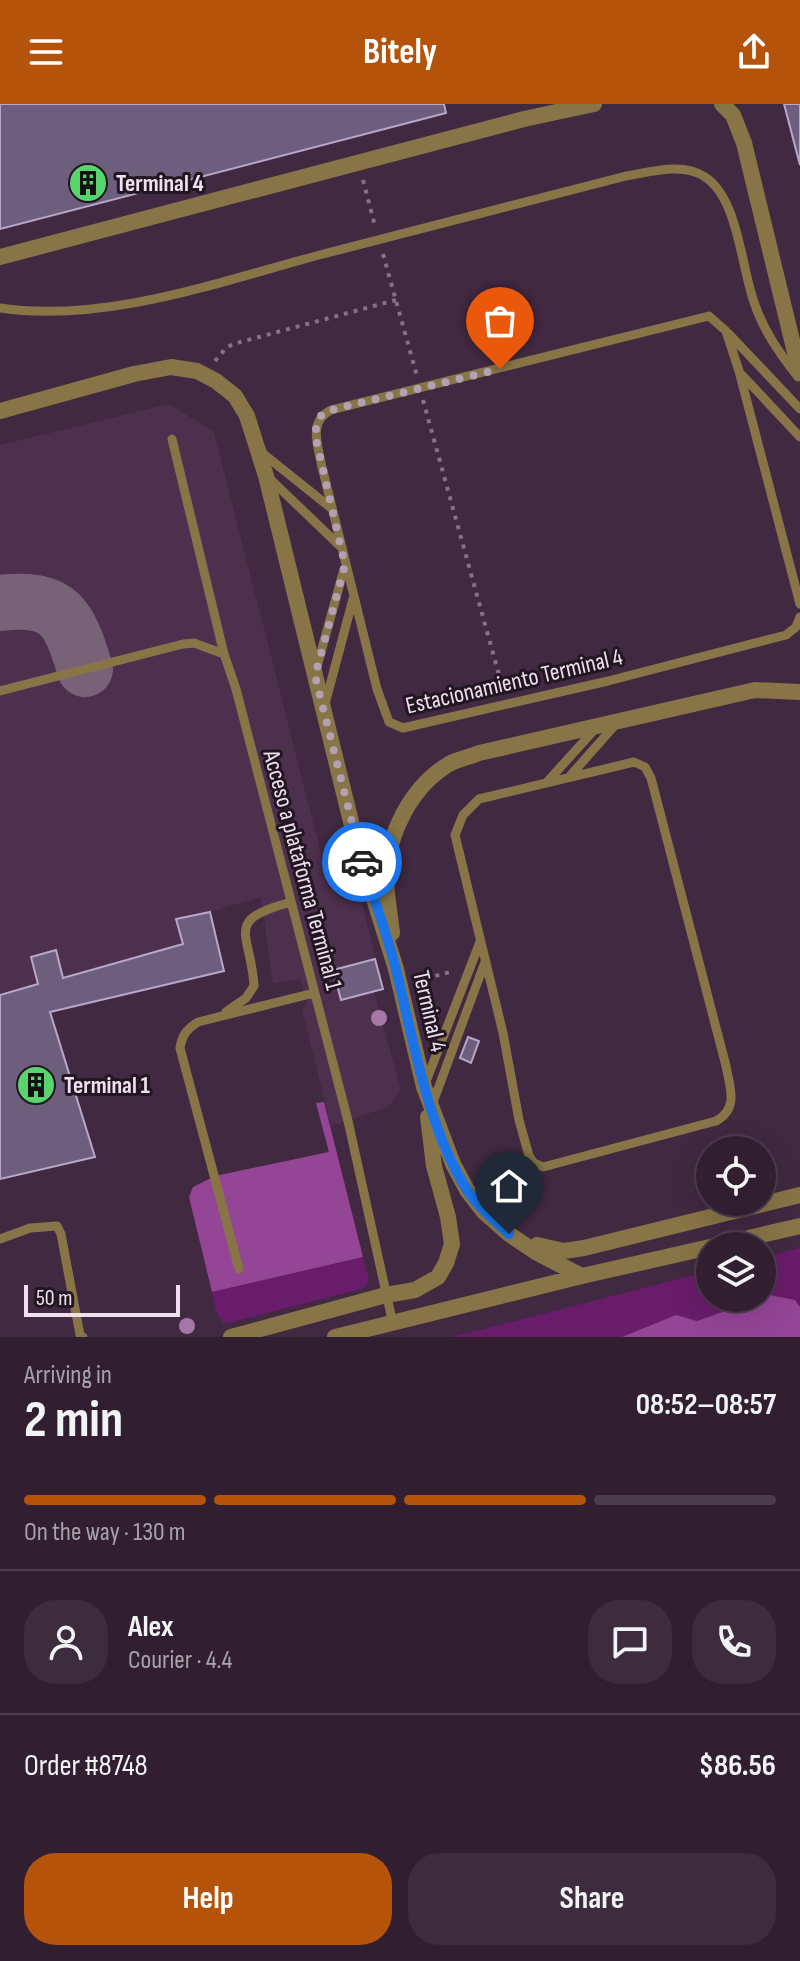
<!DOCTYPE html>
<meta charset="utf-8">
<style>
:root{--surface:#311f31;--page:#3d2c3d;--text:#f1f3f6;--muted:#a8a2ab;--line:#4c3d4d;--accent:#b45309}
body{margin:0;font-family:"Sofia Sans Condensed",sans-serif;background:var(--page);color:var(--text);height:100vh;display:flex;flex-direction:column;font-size:30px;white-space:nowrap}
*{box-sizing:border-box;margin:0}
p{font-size:26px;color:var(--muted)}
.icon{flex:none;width:44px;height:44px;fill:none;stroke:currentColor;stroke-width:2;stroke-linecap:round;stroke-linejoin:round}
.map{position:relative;height:1233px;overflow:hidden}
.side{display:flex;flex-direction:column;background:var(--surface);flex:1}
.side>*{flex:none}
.tools{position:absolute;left:696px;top:1032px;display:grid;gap:16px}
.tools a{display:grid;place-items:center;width:80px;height:80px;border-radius:50%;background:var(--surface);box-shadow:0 8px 32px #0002,0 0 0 2px var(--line);font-size:40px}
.scale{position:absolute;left:24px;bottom:20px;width:156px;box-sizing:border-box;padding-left:8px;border:4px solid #f0e0ef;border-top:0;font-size:22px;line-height:28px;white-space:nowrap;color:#f0e0ef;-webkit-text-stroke:6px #211621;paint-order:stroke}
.pin{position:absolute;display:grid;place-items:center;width:68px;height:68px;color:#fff;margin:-82px -34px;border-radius:50% 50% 50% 0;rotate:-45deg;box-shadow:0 0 8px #0007}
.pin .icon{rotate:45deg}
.courier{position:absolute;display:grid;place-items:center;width:80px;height:80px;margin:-40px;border:6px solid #1a73e8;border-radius:50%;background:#fff;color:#222;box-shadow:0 2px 10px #0007}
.summary em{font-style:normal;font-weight:700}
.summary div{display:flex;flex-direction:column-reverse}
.summary{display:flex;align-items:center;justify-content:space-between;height:136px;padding:0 24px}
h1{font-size:52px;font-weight:700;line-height:60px}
.bar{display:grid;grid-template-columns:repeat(4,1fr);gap:12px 8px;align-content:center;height:96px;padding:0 24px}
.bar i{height:10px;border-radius:6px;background:var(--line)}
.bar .on{background:var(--accent)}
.bar p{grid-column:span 4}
.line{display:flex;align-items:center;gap:20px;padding:0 24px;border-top:2px solid var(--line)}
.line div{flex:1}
.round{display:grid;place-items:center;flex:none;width:84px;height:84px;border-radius:32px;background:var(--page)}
.action{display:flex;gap:16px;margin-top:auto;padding:16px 24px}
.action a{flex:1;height:92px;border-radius:32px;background:var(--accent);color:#fff;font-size:32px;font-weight:700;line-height:92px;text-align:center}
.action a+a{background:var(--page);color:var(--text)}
header{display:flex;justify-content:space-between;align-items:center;height:104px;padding:0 24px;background:var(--accent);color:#fff;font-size:36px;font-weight:700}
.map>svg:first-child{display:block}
.built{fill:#4d304d}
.green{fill:#681c6a}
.forest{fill:#944596}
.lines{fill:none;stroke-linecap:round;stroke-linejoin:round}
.taxiway{stroke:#786277;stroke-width:56}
.building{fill:#6d5e7e;stroke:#b8a7ca;stroke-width:2}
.path{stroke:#867185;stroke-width:4;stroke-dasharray:4 6;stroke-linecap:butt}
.lane{stroke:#877447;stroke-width:9}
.street{stroke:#877447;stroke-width:16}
.tree{fill:#a578a5}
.done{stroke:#b3a0b2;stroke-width:8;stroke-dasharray:0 14.4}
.route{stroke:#1a73e8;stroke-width:10}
.labels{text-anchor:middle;stroke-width:6;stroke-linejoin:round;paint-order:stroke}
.poi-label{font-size:24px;font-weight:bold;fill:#f0e0ef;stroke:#211621;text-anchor:start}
.street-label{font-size:24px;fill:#f0e0ef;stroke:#211621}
</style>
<header><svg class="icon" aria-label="menu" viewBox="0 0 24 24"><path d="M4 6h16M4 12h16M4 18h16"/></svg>Bitely<svg class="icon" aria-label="share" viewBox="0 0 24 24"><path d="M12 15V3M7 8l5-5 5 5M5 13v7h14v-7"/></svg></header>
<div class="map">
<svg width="800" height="1233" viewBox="0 0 800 1233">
<rect width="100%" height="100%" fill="#412941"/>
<path class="built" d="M169 300 214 328 328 777 355 770 383 885 374 888 401 986 388 1003 331 1022 302 906 307 900 300 875 273 880 261 793 210 808 224 867 51 909 95 1053 0 1075V341Z"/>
<path class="green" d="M800 1144V1203L795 1196 770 1191 697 1217 676 1212 622 1233H452L710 1167V1194H762V1154Z
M363 1153 369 1176 365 1184 228 1219H223L216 1207 212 1188Z"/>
<path class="forest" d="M324 998 363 1153 212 1188 189 1093 193 1083 215 1072 329 1048 316 999Z
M770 1191 795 1196 800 1203V1233H622L676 1211 697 1217Z"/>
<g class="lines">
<path class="taxiway" d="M0 499C60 492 69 513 85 565"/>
</g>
<path class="building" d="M0 0H444L446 9 0 125Z
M784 0H800V61Z
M210 808 224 867 50 908 95 1053 0 1075V891L38 880 31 853 56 846 63 874 183 840 176 815Z
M375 855 383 885 341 896 333 866Z
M468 933 479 937 471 959 460 954Z"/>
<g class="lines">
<path class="path" d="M363 76 375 122
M383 150 417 272
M215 257 226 244 233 240 396 196
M423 296 504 589
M416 877 454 867"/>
<path class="lane" d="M0 204C106 220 224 176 327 149 426 123 526 98 626 72 651 68 683 58 705 73 738 94 741 162 754 198 763 226 780 250 798 273
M728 229 800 305
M742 271 800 333
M172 335 224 550
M261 348 331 404
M269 374 342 444
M800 500 739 267 726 227 709 212 331 306C309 317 317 338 321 359L377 585 389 618 403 624 608 577 786 531 796 523 800 513
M316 566 344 465
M0 587 183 540 194 539 224 550 236 585 348 1017 393 1220
M325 600 353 495
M634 658 645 663 651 674 726 962C730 984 739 1004 716 1017L543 1063 534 1059 529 1052 519 1016 503 929 455 731 463 711 479 695Z
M570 672 616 620
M547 678 595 625
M226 908 246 894 254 882C251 828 222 817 291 798
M425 980 480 838
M432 1001 485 858
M0 1135 30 1124 57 1122 61 1130 80 1231 83 1233
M239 1165 180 944C182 931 187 925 198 918L314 889"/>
<path class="street" d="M722 0 733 11 744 39 800 269
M0 153 524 15 594 0
M0 307 134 270 171 263 197 267 216 277 235 292 247 312 266 372 355 734 396 865 424 983 453 1060 467 1086 484 1108 509 1130 537 1149 582 1172 710 1143
M392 829C390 810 386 791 386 772 388 729 411 683 449 660 458 655 470 653 479 649L755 586 800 588
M537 1141 564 1147 584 1144 800 1091
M714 1142 800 1122
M231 1233 386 1191 415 1186 438 1173 446 1159 452 1140 448 1113 434 1062 428 1013
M335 1233 582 1172"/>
</g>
<g class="tree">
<circle cx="379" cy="914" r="8"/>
<circle cx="187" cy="1222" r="8"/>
</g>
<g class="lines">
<path class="done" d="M362 758 315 572 345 461 315 331 317 319 322 310 331 306 500 265"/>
<path class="route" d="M362 758C374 795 388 832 397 870 414 939 428 1025 467 1086 478 1103 494 1116 509 1130"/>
</g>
<defs>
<g id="building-disc" transform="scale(2)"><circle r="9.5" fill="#5ad56e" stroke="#211621"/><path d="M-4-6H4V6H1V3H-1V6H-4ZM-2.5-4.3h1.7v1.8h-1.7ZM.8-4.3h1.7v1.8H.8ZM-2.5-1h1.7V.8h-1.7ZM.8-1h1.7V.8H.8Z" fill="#111"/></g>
</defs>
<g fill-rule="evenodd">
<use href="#building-disc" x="88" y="79"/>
<use href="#building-disc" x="36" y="981"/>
</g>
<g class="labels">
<g class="poi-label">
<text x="116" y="87">Terminal 4</text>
<text x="64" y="989">Terminal 1</text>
</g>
<g class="street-label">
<text transform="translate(514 577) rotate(-13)" y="8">Estacionamiento Terminal 4</text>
<text transform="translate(303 766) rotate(75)" y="8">Acceso a plataforma Terminal 1</text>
<text transform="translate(430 907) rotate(77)" y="8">Terminal 4</text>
</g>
</g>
</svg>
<div class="tools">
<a><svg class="icon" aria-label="locate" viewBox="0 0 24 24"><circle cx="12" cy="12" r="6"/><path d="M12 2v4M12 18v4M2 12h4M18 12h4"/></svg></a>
<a><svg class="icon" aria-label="layers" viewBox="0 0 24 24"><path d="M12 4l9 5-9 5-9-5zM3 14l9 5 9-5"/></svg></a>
</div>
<div class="scale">50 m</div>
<div class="pin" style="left:500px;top:265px;background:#ea580c"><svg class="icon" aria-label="bag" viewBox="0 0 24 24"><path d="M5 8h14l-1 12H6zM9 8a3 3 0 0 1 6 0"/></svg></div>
<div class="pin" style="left:509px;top:1130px;background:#1f2937"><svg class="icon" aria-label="home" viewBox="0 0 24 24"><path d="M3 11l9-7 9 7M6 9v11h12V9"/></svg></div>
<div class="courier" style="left:362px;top:758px"><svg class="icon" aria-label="car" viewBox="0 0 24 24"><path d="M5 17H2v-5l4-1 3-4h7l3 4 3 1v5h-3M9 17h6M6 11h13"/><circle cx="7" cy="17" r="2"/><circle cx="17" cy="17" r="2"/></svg></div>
</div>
<section class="side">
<div class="summary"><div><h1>2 min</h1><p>Arriving in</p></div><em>08:52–08:57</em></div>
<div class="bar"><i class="on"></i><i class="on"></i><i class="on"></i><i></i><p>On the way · 130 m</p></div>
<div class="line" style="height:144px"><a class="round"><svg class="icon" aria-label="person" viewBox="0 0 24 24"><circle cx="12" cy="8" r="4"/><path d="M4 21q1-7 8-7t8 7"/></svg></a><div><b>Alex</b><p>Courier · 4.4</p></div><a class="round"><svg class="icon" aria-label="chat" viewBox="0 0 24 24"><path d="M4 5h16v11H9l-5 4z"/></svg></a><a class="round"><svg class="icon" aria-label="phone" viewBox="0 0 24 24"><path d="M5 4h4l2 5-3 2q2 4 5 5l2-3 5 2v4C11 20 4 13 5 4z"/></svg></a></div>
<div class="line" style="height:104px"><div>Order #8748</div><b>$86.56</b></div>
<div class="action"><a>Help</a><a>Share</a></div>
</section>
